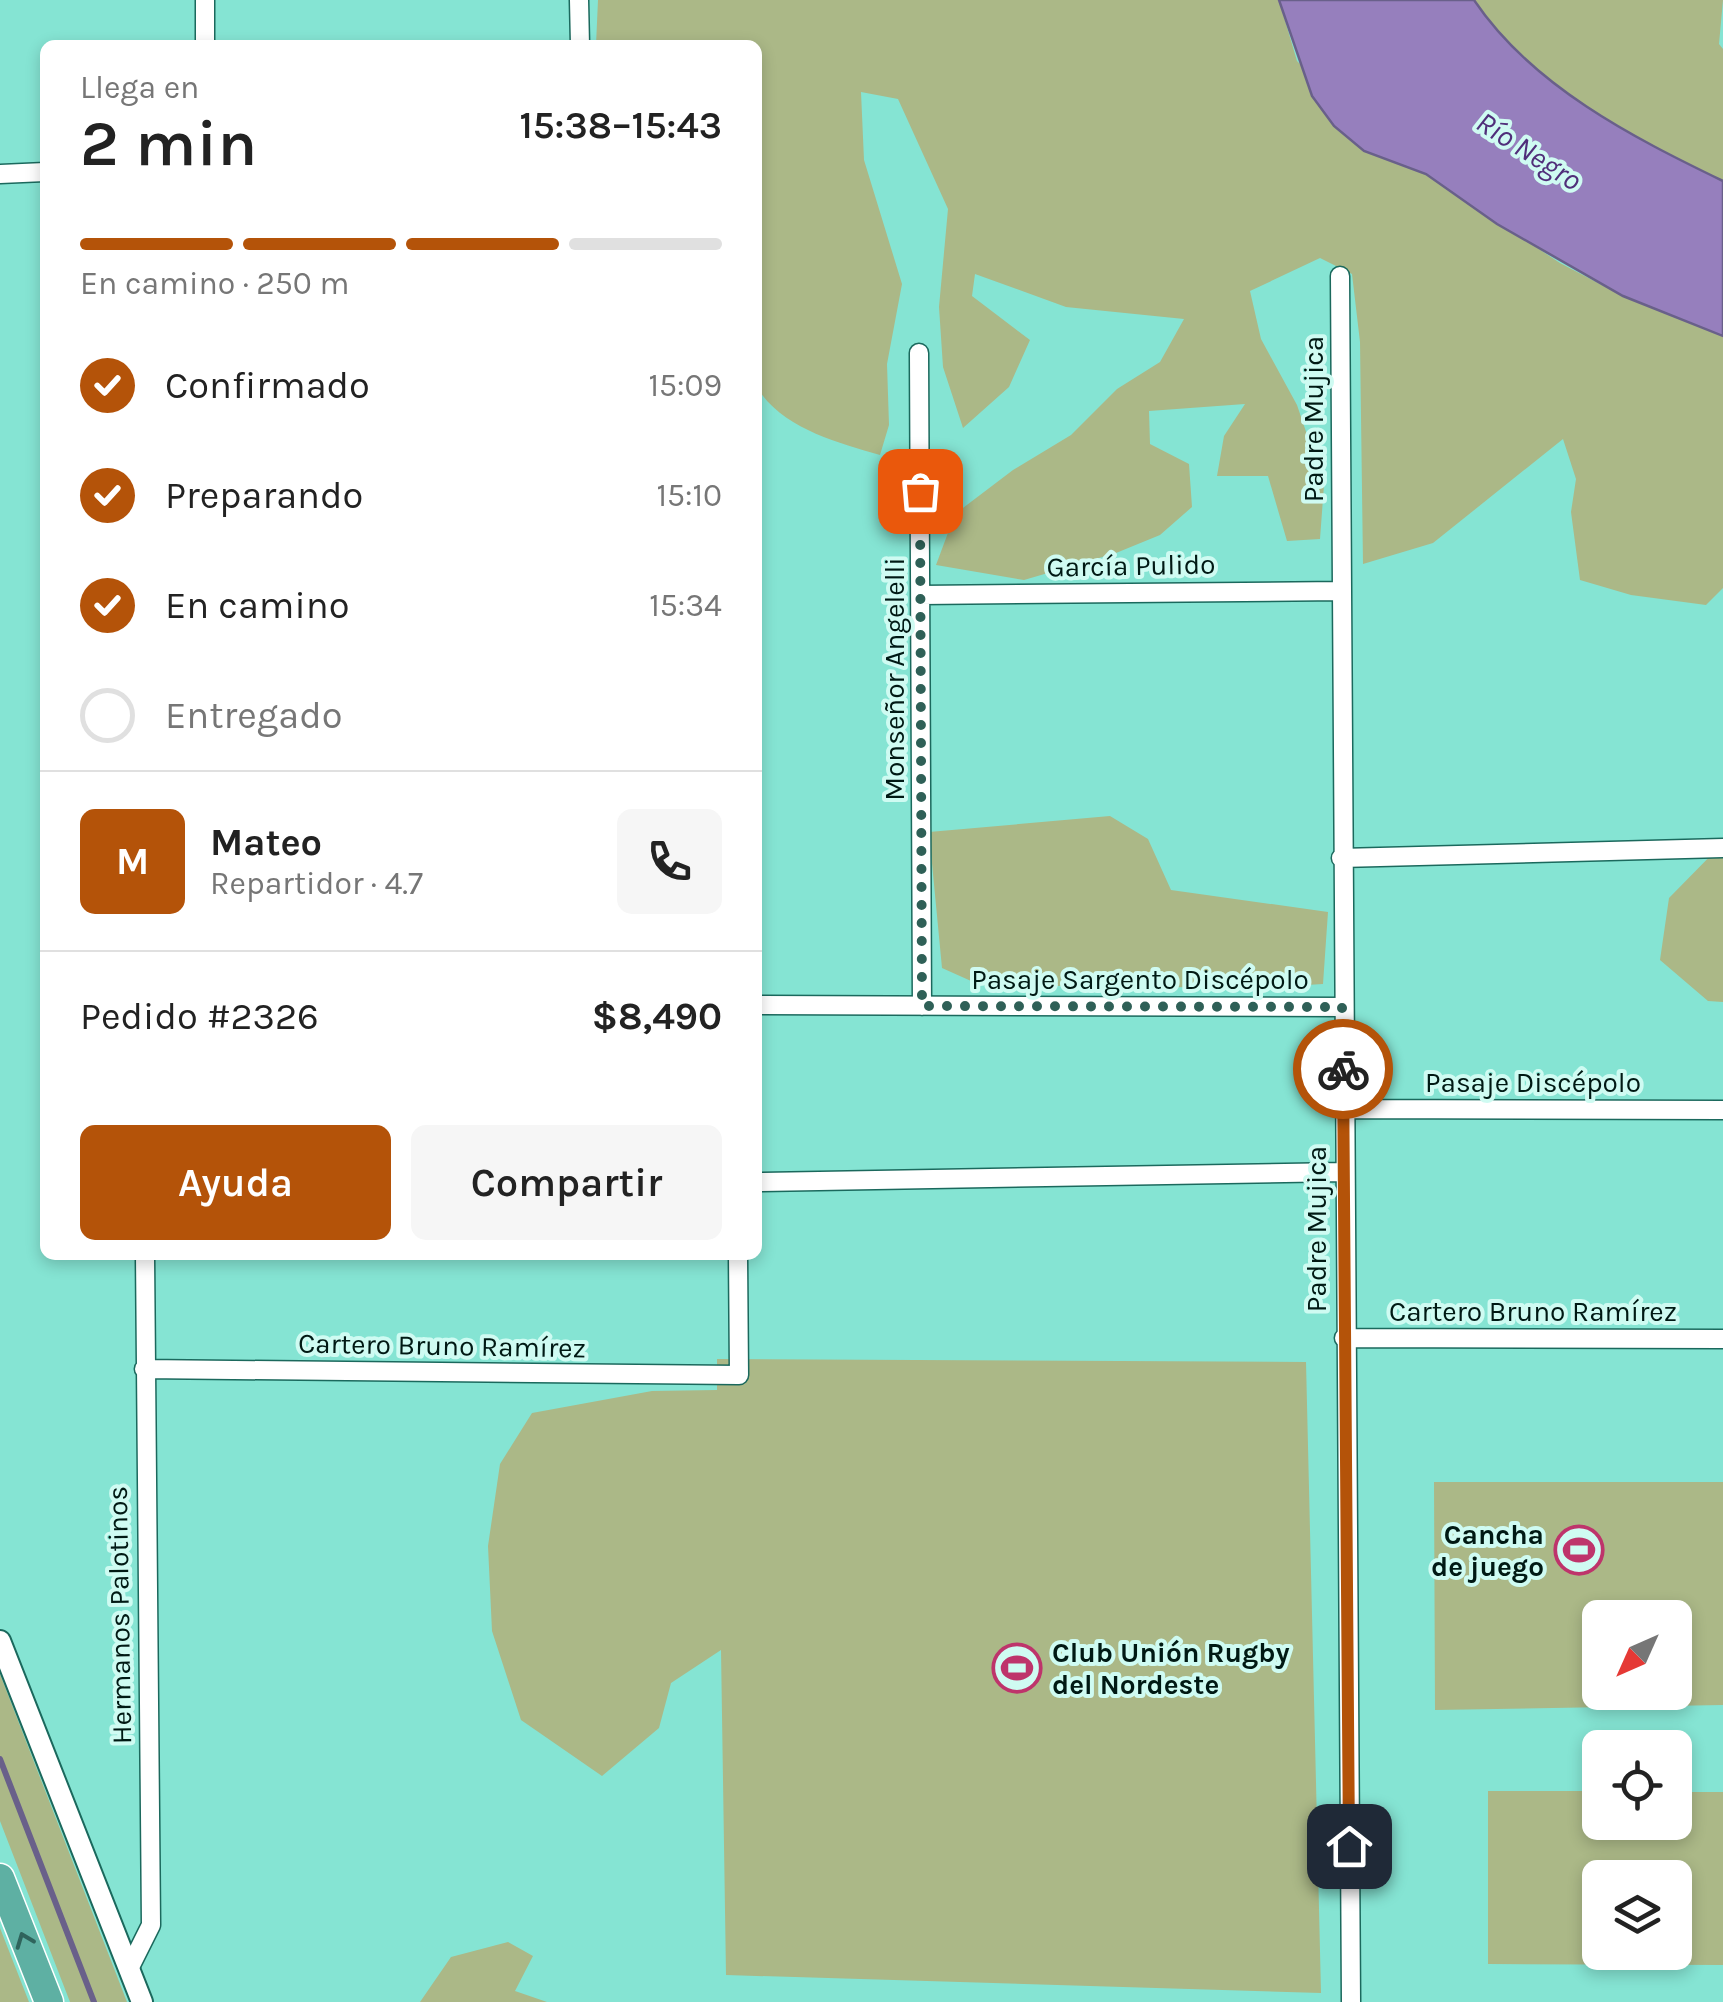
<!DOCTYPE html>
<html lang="es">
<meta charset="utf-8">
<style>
:root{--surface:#fff;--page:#f6f6f6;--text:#222;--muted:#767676;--line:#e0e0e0;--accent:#b45309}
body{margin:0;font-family:Karla,sans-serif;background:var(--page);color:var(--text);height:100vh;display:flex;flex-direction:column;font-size:38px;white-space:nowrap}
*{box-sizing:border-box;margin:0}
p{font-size:32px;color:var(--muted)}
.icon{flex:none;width:55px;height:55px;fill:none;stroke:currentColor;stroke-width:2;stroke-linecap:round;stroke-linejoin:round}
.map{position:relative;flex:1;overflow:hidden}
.side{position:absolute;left:40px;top:40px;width:722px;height:1220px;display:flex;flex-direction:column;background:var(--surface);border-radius:15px;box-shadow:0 5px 15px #0003}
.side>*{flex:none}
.needle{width:65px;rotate:225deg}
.controls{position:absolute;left:1582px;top:1600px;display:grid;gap:20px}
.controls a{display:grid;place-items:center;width:110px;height:110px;border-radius:15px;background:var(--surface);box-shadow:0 5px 15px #0003;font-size:50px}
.pin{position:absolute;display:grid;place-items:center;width:85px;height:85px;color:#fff;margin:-42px;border-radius:20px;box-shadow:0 5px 15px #0006}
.courier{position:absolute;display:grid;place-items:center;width:100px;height:100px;margin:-50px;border:8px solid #b45309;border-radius:50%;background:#fff;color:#222;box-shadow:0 2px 12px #0007}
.overview em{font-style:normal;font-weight:600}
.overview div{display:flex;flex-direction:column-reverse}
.overview{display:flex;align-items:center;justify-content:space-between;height:170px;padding:0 40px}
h1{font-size:65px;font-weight:600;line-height:75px}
.bar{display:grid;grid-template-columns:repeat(4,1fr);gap:15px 10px;align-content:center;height:120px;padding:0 40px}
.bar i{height:12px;border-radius:8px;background:var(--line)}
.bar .current{background:var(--accent)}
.bar p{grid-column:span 4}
.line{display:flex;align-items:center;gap:25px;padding:0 40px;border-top:2px solid var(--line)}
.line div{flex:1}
.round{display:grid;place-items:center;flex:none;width:105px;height:105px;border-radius:15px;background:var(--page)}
ol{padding:0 40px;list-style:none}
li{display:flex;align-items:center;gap:30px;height:110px}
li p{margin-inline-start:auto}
li .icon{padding:10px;border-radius:50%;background:var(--accent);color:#fff;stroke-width:4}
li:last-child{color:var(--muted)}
li i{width:55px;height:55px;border:5px solid var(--line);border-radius:50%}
.button{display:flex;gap:20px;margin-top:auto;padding:20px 40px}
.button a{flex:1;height:115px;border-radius:15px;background:var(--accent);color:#fff;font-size:40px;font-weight:600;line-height:115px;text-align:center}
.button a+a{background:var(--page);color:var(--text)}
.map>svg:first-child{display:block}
.green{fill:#abb887;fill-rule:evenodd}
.water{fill:#967fbd;stroke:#69608a;stroke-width:2.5}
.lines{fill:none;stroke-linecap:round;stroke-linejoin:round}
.stream{stroke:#69608a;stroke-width:6}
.minor-casing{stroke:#1b695d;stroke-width:21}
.tertiary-casing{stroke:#1b695d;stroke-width:24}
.trunk-casing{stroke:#fff;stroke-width:31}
.minor{stroke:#fff;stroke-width:18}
.tertiary{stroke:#fff;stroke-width:20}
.trunk{stroke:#5eb0a3;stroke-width:28}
.oneway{stroke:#2f645c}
.done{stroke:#2f6057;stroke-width:10;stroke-dasharray:0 18}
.route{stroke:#b45309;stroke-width:12}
.labels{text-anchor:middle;stroke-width:8;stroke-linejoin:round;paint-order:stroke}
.street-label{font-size:28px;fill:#001914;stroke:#cffbf2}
.poi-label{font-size:28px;font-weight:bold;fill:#001914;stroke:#cffbf2;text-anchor:end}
.water-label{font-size:30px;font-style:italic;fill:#502f7a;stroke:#cffbf2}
</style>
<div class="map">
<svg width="1723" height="2002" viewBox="0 0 1723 2002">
<rect width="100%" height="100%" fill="#85e4d3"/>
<path class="green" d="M598 0H1279L1297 61 1397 161 1426 174 1560 263 1623 296 1723 336V588L1706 605 1631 595 1580 580 1571 512 1576 479 1563 439 1433 543 1363 564 1360 342 1352 274 1320 258 1250 291 1261 339 1297 405 1324 485 1320 539 1287 541 1268 476H1217L1224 436 1245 404 1149 411 1150 444 1189 464 1192 507 1160 535 1116 553 1024 580 936 565 955 514 1013 470 1071 435 1117 389 1160 362 1184 319 1066 307 975 274 972 296 1030 340 1009 387 963 428 943 367 939 307 948 209 898 99 861 92 864 160 902 284 887 364 889 425 880 455C837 442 784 429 758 389V45H596Z
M1474 0H1723L1719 44 1723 49V181C1632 137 1532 86 1474 0Z
M1110 816 1148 839 1171 890 1328 912 1323 984 1260 988 980 985 942 968 929 832Z
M1723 843V1002L1708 1001 1660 960 1669 898Z
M717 1359 1306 1362 1321 1993 726 1975 721 1650 671 1683 659 1728 602 1776 521 1720 492 1631 488 1546 500 1464 532 1413 652 1391 717 1390Z
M1434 1482H1723V1705L1435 1710ZM1600 1618H1675V1692H1600Z
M0 1674 127 2002H70L0 1821Z
M1488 1791H1600V1822H1675V1792H1723V1965L1488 1964ZM1600 1878H1675V1952H1600Z
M0 1928 29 2002H0Z
M508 1942 533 1956 515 1991 547 2002H420L451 1957Z"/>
<path class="water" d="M1279 0H1474C1532 86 1632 137 1723 181V336L1623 296 1497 224 1426 174 1364 151 1334 126 1312 96Z"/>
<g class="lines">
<path class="stream" d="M0 1759 94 2002"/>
<g class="minor-casing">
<path id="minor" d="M579 0 580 45
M205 45V0
M0 174 45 172
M1340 276 1351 2002
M919 353 922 1006
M921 595 1341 591
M1341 858 1723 848
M758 1005 1343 1007
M1343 1109 1723 1110
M758 1182 1343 1172
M1344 1338 1723 1339
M144 1369 739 1375 738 1255
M129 1969 151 1925 145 1255"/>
</g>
<g class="tertiary-casing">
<path id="tertiary" d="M0 1641 142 2002"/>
</g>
<g class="trunk-casing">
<path id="trunk" d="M0 1878 49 2002"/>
</g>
<use href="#minor" class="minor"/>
<use href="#tertiary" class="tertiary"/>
<use href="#trunk" class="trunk"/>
</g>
<defs><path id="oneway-chevron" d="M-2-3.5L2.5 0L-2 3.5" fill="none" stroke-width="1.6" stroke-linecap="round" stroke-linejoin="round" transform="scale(2.5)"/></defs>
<use class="oneway" href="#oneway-chevron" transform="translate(24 1940) rotate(-111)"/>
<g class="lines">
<path class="done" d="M920 491 922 1006 1342 1007 1343 1069"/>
<path class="route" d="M1343 1069 1349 1846"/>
</g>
<defs>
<g id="stadium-ring" transform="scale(2.5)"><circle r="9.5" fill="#cffbf2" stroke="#be346b" stroke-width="1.5"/><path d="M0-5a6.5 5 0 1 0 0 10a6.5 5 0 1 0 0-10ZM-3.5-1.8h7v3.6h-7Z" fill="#be346b"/></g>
</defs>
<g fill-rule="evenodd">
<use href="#stadium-ring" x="1579" y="1550"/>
<use href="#stadium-ring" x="1017" y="1668"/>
</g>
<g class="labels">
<g class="street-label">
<text transform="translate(1313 419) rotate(-90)" y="10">Padre Mujica</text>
<text transform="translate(1131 565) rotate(-1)" y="10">García Pulido</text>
<text transform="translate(894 679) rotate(-90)" y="10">Monseñor Angelelli</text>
<text x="1140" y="989">Pasaje Sargento Discépolo</text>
<text x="1533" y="1092">Pasaje Discépolo</text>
<text transform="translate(1316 1229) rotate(-90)" y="10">Padre Mujica</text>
<text x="1533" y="1321">Cartero Bruno Ramírez</text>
<text transform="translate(442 1345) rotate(1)" y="10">Cartero Bruno Ramírez</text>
<text transform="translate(119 1615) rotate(-91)" y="10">Hermanos Palotinos</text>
</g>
<g class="poi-label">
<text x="1544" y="1544">Cancha<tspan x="1544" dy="32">de juego</tspan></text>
<text x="1052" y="1662" text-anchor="start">Club Unión Rugby<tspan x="1052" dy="32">del Nordeste</tspan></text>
</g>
<g class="water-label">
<text transform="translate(1529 151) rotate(33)" y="10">Río Negro</text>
</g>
</g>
</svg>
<div class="controls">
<a><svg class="needle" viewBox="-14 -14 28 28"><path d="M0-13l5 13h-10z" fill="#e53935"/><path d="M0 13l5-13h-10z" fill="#767676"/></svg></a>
<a><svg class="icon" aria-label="locate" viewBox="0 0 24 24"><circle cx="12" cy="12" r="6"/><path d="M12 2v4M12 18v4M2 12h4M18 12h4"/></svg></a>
<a><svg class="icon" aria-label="layers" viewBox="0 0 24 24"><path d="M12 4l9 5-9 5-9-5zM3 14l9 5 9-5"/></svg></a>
</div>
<div class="pin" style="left:920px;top:491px;background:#ea580c"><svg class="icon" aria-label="bag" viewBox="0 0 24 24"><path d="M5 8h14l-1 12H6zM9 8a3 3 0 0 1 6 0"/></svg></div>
<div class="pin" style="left:1349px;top:1846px;background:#1f2937"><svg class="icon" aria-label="home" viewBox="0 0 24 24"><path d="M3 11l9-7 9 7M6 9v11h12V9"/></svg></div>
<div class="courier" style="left:1343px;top:1069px"><svg class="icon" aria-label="bike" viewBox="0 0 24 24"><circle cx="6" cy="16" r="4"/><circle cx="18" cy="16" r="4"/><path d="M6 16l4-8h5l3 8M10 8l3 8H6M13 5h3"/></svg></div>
<section class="side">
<div class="overview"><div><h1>2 min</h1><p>Llega en</p></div><em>15:38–15:43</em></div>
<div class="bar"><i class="current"></i><i class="current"></i><i class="current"></i><i></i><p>En camino · 250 m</p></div>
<ol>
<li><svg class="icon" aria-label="check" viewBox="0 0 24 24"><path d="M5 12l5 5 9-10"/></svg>Confirmado<p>15:09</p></li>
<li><svg class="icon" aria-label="check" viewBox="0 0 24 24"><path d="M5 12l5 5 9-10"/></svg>Preparando<p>15:10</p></li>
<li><svg class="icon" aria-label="check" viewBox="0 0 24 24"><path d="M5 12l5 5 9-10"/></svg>En camino<p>15:34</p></li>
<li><i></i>Entregado</li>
</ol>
<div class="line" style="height:180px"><b class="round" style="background:var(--accent);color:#fff">M</b><div><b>Mateo</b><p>Repartidor · 4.7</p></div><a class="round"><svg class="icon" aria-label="phone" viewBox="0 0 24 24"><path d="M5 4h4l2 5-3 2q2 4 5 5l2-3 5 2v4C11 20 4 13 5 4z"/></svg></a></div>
<div class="line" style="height:130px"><div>Pedido #2326</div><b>$8,490</b></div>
<div class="button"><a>Ayuda</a><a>Compartir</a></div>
</section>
</div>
